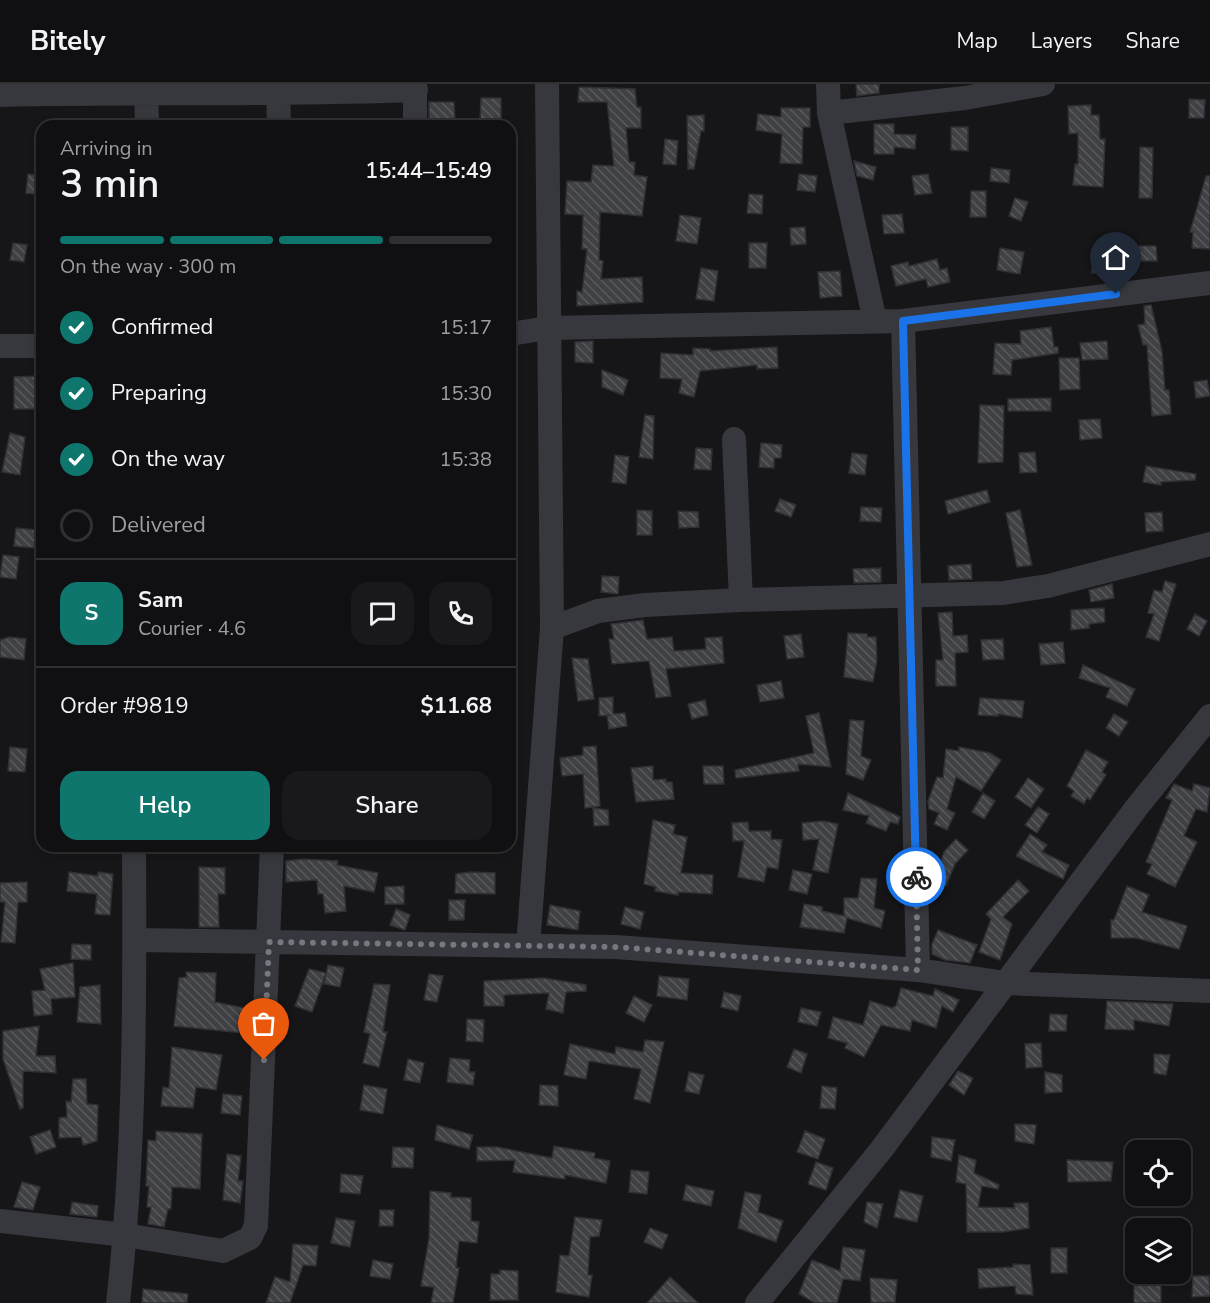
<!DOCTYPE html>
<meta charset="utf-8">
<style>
:root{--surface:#101012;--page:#19191b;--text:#f1f3f6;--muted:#9c9d9f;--line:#303032;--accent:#0f766e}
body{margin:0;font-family:"Nunito Sans",sans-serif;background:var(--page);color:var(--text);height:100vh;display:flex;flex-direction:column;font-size:22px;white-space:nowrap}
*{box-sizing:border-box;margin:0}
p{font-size:20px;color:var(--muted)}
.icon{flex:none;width:33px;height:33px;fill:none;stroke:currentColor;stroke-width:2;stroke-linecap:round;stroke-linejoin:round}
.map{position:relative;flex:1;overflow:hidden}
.details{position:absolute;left:36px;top:36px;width:480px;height:732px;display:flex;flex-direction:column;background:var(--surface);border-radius:18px;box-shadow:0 3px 9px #0003,0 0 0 2px var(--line)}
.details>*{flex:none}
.buttons{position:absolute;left:1125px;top:1056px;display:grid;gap:12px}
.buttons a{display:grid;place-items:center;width:66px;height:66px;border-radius:12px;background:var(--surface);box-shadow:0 3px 9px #0003,0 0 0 2px var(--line);font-size:30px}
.pin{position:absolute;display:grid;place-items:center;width:51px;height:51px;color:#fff;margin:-62px -26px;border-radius:50% 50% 50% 0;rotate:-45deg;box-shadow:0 0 6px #0007}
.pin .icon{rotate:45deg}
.courier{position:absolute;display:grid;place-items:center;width:60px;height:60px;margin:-30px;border:4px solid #1a73e8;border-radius:50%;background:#fff;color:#222;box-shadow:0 2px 8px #0007}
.head em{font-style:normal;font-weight:600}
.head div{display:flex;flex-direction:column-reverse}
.head{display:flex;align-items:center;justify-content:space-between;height:102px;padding:0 24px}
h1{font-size:39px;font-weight:600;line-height:45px}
.bar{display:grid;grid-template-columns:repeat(4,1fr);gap:9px 6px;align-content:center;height:72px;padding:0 24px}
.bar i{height:8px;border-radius:4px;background:var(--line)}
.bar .active{background:var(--accent)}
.bar p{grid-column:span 4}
.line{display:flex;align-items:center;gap:15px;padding:0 24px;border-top:2px solid var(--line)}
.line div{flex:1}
.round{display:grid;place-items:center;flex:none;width:63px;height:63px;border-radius:18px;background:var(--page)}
ol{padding:0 24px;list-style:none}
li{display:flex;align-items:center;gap:18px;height:66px}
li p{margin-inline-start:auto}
li .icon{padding:6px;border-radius:50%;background:var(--accent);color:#fff;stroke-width:4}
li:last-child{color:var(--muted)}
li i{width:33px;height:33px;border:3px solid var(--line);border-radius:50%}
.cta{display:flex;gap:12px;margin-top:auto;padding:12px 24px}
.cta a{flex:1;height:69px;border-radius:18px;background:var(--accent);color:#fff;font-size:24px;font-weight:600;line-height:69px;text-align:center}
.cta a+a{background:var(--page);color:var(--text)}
header{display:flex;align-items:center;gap:36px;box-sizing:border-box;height:84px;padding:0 30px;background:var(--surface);border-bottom:2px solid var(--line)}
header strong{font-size:28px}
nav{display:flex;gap:33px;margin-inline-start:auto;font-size:21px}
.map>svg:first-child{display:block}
.building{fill:url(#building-back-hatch);stroke:#303034;stroke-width:1.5}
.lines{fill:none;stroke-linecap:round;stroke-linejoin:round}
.minor{stroke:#37383d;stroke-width:24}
.done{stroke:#757880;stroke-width:6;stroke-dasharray:0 10.8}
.route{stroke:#1a73e8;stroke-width:8}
</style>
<header>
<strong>Bitely</strong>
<nav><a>Map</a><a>Layers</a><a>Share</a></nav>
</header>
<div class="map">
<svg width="1210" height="1219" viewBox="0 0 1210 1219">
<defs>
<pattern id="building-back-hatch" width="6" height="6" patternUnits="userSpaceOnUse" patternTransform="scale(1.5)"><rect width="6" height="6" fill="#404145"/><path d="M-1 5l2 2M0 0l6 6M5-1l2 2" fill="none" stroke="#595a5e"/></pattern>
</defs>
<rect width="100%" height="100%" fill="#161618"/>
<path class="building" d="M856 0H879V9L857 12Z
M579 3 635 5 637 23H641V44H626L629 78H635L634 91 647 93 642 132 600 128 599 176 603 177 601 195 642 193 643 218 577 222V207L582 208 587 165H582L583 131 565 130 567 97 591 98 593 81 614 82 607 18H578Z
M481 14H501V38H480Z
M1189 15 1205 16 1204 34H1189Z
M429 18H454L455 37H429Z
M1091 21V31H1099L1100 55H1105L1103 103 1073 101 1075 80H1078V49L1069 50 1068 22Z
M781 24H810V43H803L802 80 780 79 782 50 756 46 758 30 781 33Z
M704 31V47H701L694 85H688L687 32Z
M874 40H894V50L916 51 915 65 894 63V70H874Z
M951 43H968V67L951 66Z
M665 55 678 57 676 81 663 80Z
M1140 63 1153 64 1152 114H1139Z
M854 77 876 83 873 96 857 92Z
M991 84 1010 86 1009 99 990 97Z
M28 90 42 92V111L26 109Z
M799 90 817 92 815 108 797 106Z
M928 90 932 109 915 111 912 92Z
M1206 92H1210V165L1192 164 1193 148H1190Z
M971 107H986V133H970Z
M749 110 763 111 762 130 747 129Z
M1015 114 1028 118 1021 137 1009 132Z
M902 130 904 149 884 150 882 131Z
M680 131 701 134 697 160 676 157Z
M805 143 806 160 791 161 790 144Z
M13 159 27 161 24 178 10 176Z
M749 159H767L766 184H749Z
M1138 162H1156L1157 177H1138Z
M1000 164 1024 168 1020 190 997 186Z
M1092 173H1109V189H1092Z
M937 175 940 186 947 184 950 198 928 203 926 195 896 202 891 182 908 178 909 182Z
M701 184 718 187 714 217 696 215Z
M840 187 842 212 820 214 818 188Z
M1151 221 1162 267 1165 306H1169L1171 330 1152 332 1147 261H1143L1138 241 1145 240 1144 222Z
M1051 243 1054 263H1058V269L1012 276 1011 291 993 290 995 259 1021 260 1020 247Z
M593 257V279L575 278V258Z
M1107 257 1108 275 1082 276 1080 259Z
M777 263 778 284 757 285V281L700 287 694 313 679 309 682 295 660 294 661 269 693 271V264L710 265V267Z
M1059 274H1079L1080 305 1060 306Z
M602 286 628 296 623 311 602 303Z
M39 292 38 325H14V293Z
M1207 296 1210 312 1196 314 1194 298Z
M1051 314V327H1008V315Z
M980 321 1004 322 1003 378 978 379Z
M645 331 654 332 653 375 639 373Z
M1100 335 1102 354 1080 356 1079 336Z
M10 349 25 353 20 391 2 388Z
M761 359 782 361 781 374H774V384L759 383Z
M696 364 712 365 711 386 694 385Z
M1035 368 1037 388 1020 389 1019 369Z
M852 369 867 371 865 391 849 389Z
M615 371 629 373 626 400 612 398Z
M1146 382 1196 390 1195 396 1161 398V401L1143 398Z
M987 406 990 418 948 430 945 417Z
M780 415 796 421 791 433 775 427Z
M861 423 882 424 881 438 860 437Z
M637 426 652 427V451H637Z
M1020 426 1032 481 1017 483 1006 429Z
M678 427 698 428 699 443 679 444Z
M1162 428 1163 447 1146 448 1145 429Z
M16 444 37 446 35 464 14 462Z
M3 471 19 473 16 495 0 493Z
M971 480 972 495 949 496 948 482Z
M881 484V498L854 499 853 485Z
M602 492 619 493 618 510 601 508Z
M1165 497 1176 500 1159 557 1146 553 1154 530 1148 529 1154 506 1162 508Z
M1112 500 1114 514 1091 518 1089 506Z
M1104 524 1105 538 1089 540V544L1071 546V526Z
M952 528 953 552 967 551 968 568 955 569 956 602H936V576H943L938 529Z
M1195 530 1207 537 1199 552 1187 545Z
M643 536 647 555 672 553 674 567 706 565 705 554 722 553 724 579 666 585 671 612 656 614 649 577 612 580 609 555H614L611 540Z
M848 549 867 550V553H876L877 576 873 598 844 593Z
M801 550 804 573 787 575 784 552Z
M9 553 26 555 24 576 0 573V556Z
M1003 555 1004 575 983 576 981 556Z
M1063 558 1065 579 1041 581 1039 560Z
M572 574 588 575 594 615 578 617Z
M1083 581 1135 605 1127 622 1106 613 1110 604 1079 594Z
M781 597 784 614 760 618 757 601Z
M613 613V630L625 629 627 642 609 645 607 631H611L599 632V614Z
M980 614 1024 617 1022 634 998 630V632L978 631Z
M705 616 708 631 692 635 688 620Z
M819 629 831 683 798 680 799 687 736 694 735 686 814 669 806 632Z
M1114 630 1128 638 1119 652 1106 644Z
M850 636 864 637 861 672 871 676 863 696 846 690Z
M596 662 600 722 585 724 583 690 562 692 560 674 583 671V663Z
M10 663 27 665 25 688 8 687Z
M959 663 990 669 1001 676 981 707 956 693 947 725 955 729 947 746 934 740 939 729 929 725 928 717 937 693 943 694 946 665 959 667Z
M1086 666 1108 678 1102 688 1106 691 1090 716 1087 714 1084 720 1071 712 1074 707 1067 702Z
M653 682V696L666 695V698H672L674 715 636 718 631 684Z
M703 682H723L724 700H704Z
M1028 694 1044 705 1031 724 1015 713Z
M1174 700 1192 707 1194 700 1210 704 1207 728 1196 725 1184 752 1197 758 1175 803 1147 790 1152 780 1146 778 1172 716 1166 714Z
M848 709 900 733 898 740 890 738 886 747 866 739 869 732 843 726Z
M983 709 995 717 984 735 972 728Z
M1038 723 1049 730 1037 749 1025 741Z
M593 724 608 726 609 741 594 742Z
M653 736 675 741 673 750 687 753 681 789 713 791 712 810 678 808V811L655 807 656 803 644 800Z
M823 737 838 740 828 789 813 786 819 755 803 756 802 739Z
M748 738 749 747H771V755L782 756 778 785 767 783 764 798 738 793 744 757H733L732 739Z
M1030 750 1047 761 1042 768 1069 781 1063 795 1016 772Z
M956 755 968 766 955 780 946 802 934 797 944 768Z
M303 775 338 777 337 781 378 789 374 808 344 802 346 827 325 829 323 810H318L317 796 286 798V777Z
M199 783 225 784V810H218L219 843H199Z
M793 786 812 790 807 810 789 806Z
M69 788 98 792V788L113 790 110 831 95 830 97 810 67 807Z
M471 788 495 789V810L455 809 456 790Z
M861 794 877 795 874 824 885 827 881 844 847 834 844 849 800 843 804 820 822 823V827L844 832V814H858Z
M1018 796 1029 807 1003 833 1012 840 1000 876 979 868 991 835 986 830Z
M27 798V818H18L15 859 1 858 5 818H0V799Z
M404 802V820H385V803Z
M1127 802 1149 811 1142 828 1187 842 1179 865 1136 854H1111V836H1114Z
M449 816H465L464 836H449Z
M550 821 580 827 578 846 547 841Z
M625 823 644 828 640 845 621 840Z
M396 825 410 831 405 846 390 841Z
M938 846 977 861 970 879 945 876 932 870V860Z
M72 860 91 861V876L71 875Z
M73 879 75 913 51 915 52 930 34 932 32 907 45 906 40 885Z
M328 881 344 884 340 903 324 900Z
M309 885 326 889 312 928 295 922Z
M186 888 216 889 215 918 249 925 244 949 174 942 179 894 187 893Z
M429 890 443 892 437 918 424 916Z
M659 892 689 895 687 916 657 912Z
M544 894 586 901V907L566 908 563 929 546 925 549 909 504 911V922H484V897Z
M374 900 390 901 383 948H387L379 983 363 979 370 950 364 948Z
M100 901 101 940 77 938 80 903Z
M901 904 933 912 935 905 959 916 953 928 942 922 936 944 912 936 910 947 881 941 864 973 845 964 847 959 828 954 833 933 863 941 870 917 892 924 896 922Z
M724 908 741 912 738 927 721 923Z
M634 912 652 921 644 938 626 929Z
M1107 917 1173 920 1169 942 1134 936V946L1105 945Z
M801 924 821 928 817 942 798 938Z
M1050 930 1067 931 1066 947H1049Z
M467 935 484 936 483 958 466 957Z
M39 942 36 972H55L56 989 23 987V1024L20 1025 3 975V947Z
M645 956 664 958 650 1019 634 1015 641 985 589 977 586 995 564 991 570 960 615 970 616 963 643 968Z
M1041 959 1042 983 1026 984 1025 960Z
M172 963 222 971 216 1006 196 1003 193 1024 161 1022 163 1003 169 1004Z
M794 965 807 970 801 989 787 983Z
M1154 970 1170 971 1166 991 1154 989Z
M450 974 470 976 469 988H475L473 1001 447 998Z
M408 975 424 979 420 999 404 996Z
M958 987 973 994 964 1011 949 1001Z
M689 988 704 991 699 1010 685 1007Z
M1045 988 1062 991V1008L1045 1009Z
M73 995H86L87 1020 98 1021 97 1057 83 1061 81 1053 59 1054V1034L67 1033 66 1017 71 1018Z
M364 1001 387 1005 383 1030 360 1026Z
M540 1001 558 1002V1022L539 1021Z
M822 1002 837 1004 835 1025 820 1024Z
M223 1010 242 1012 240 1031 221 1029Z
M1015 1040 1036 1041 1034 1060 1015 1057Z
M437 1041 473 1051 469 1065 435 1056Z
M50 1046 56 1063 36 1070 30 1053Z
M156 1047 202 1050 200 1105 172 1103 171 1125H168L164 1143 148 1140 151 1123H147L149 1102H146L148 1056 156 1057Z
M805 1047 825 1055 818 1075 797 1068Z
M932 1053 955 1056 951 1077 931 1073Z
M554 1062 595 1069 594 1074 610 1077 606 1099 565 1091V1095L513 1088 515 1076 477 1077V1063H497L552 1074Z
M393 1063 414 1064 413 1084 392 1083Z
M227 1070 241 1072 238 1097H243L240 1119 223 1116Z
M959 1071 976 1076 974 1089 999 1101 998 1105 982 1102 978 1123 1015 1124 1014 1119H1028L1029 1144 1003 1148H967L966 1100 956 1098Z
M1067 1076 1113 1078 1111 1097 1068 1098Z
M816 1078 833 1084 826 1106 808 1100Z
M631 1086 649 1088 647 1110 629 1108Z
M341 1090 363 1092 360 1110 340 1108Z
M22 1098 40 1103 33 1126 14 1123Z
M686 1101 714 1107 711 1122 683 1116Z
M900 1106 923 1112 917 1138 894 1133Z
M430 1107 451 1109V1113L471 1114V1137L479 1138 477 1159 459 1157 456 1184H459L453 1219H431L434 1203 421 1202 429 1154Z
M745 1108 761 1111 758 1128 783 1137 776 1158 738 1144Z
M72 1118 98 1122 97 1133 70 1130Z
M867 1118 883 1120 877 1144 864 1138Z
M380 1126H394L393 1142H379Z
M575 1133 602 1136 599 1152 590 1153 588 1191H592L589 1213 556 1208 560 1171 569 1172Z
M336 1134 355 1137 350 1163 331 1159Z
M650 1144 668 1151 662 1165 644 1158Z
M293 1160 318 1162 316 1182 303 1181 290 1219H266L275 1193 290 1198Z
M843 1163 865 1166 860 1197 843 1195 837 1219H815L799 1210 812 1176 840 1187Z
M1051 1164H1067V1189H1051Z
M373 1176 393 1180 390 1195 370 1192Z
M1013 1180 1030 1181 1033 1211 1016 1210 1015 1202 979 1204 978 1185 1013 1183Z
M500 1186 518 1187V1216H490L491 1190H500Z
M1193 1192H1209L1210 1212 1192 1213Z
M670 1193 698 1219H647Z
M870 1194 897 1196 895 1218 871 1219Z
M1134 1199H1161V1219H1134Z
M143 1205 188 1210 187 1219H142Z"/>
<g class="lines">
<path class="minor" d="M146 0 147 42
M278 0 279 42
M828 0 829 29 875 237
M0 11C139 8 277 11 416 6
M829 29 965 14 1043 0
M415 42V0
M903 237 918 886
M510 250 548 244 903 237 1210 199
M0 262H42
M734 355 741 516 1003 509 1048 502 1210 460
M552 544 598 527 645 521 741 516
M135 856 616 863 918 886 1006 899 1210 907
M528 862 552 544 547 0
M0 1137 125 1151 223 1167 250 1154 256 1142 272 762
M118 1219C135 1068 135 914 134 762
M757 1219 881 1066 1137 723 1210 632"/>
</g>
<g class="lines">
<path class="done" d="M264 976 269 858 616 863 918 886 916 793"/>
<path class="route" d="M916 793 903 237 1116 210"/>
</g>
</svg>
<div class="buttons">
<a><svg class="icon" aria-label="locate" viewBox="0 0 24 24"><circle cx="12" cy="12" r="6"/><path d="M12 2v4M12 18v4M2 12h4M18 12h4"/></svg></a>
<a><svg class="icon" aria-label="layers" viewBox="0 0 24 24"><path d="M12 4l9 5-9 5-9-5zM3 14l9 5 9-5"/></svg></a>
</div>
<div class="pin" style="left:264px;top:976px;background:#ea580c"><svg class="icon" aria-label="bag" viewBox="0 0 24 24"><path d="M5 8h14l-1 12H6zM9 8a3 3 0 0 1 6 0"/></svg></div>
<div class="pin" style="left:1116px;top:210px;background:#1f2937"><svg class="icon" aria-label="home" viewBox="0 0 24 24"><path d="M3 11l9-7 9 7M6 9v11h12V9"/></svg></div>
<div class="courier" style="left:916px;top:793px"><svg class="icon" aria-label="bike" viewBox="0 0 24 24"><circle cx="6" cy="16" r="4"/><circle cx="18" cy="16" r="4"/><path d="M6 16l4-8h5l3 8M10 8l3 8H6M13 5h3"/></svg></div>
<section class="details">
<div class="head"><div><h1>3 min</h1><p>Arriving in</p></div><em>15:44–15:49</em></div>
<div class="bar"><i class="active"></i><i class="active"></i><i class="active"></i><i></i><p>On the way · 300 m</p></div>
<ol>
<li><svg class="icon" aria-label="check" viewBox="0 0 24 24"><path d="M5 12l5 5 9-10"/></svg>Confirmed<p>15:17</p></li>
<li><svg class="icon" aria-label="check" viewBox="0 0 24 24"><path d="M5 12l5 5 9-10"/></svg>Preparing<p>15:30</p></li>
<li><svg class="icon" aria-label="check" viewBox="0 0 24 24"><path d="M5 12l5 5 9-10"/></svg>On the way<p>15:38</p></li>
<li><i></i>Delivered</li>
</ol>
<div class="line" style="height:108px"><b class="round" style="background:var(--accent);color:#fff">S</b><div><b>Sam</b><p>Courier · 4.6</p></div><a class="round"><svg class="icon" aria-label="chat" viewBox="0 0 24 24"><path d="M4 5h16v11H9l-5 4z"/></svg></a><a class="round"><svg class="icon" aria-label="phone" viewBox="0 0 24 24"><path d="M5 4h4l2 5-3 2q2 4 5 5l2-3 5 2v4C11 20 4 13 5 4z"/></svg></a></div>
<div class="line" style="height:78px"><div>Order #9819</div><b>$11.68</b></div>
<div class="cta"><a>Help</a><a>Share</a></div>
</section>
</div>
